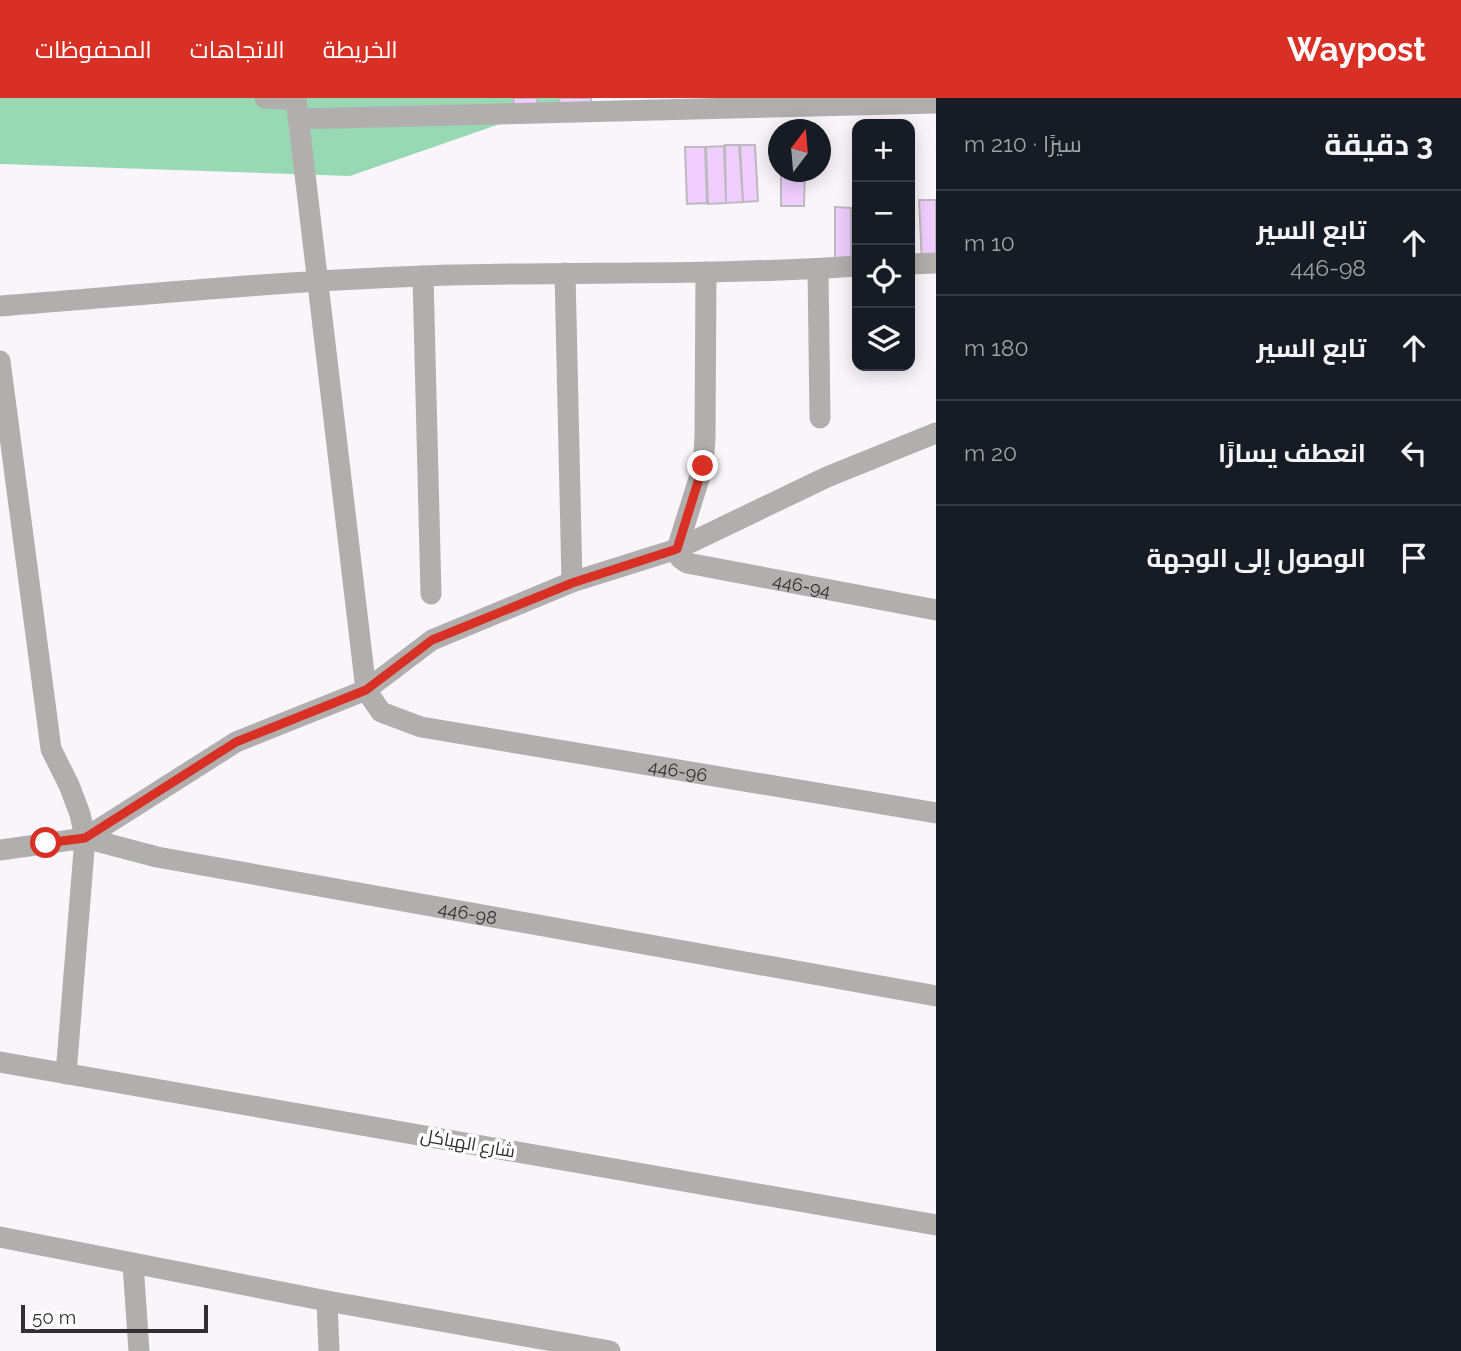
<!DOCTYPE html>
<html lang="ar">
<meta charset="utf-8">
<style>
:root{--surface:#171b24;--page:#20242c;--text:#f1f3f6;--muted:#9ea1a6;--line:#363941;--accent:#d93025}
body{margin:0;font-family:Raleway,Cairo,sans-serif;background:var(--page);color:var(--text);direction:rtl}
.controls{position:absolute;right:21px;top:21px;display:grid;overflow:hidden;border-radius:14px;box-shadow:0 4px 18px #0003}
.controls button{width:63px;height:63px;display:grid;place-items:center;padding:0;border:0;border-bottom:2px solid var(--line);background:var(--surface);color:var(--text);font:35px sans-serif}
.compass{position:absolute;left:768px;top:21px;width:63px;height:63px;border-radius:50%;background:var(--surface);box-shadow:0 4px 18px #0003;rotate:16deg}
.scale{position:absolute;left:21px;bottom:18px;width:187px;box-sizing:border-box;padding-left:7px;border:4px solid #312f32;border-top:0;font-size:19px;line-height:24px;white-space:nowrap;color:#312f32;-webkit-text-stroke:5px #fff;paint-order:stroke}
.stop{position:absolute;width:21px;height:21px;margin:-16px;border:5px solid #d93025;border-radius:50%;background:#fff}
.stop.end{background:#d93025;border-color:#fff;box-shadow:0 2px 7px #0008}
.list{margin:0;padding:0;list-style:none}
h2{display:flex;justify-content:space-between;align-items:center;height:91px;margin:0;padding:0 28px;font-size:30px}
h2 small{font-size:23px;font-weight:400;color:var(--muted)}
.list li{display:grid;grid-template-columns:46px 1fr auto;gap:21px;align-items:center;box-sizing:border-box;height:105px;padding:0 28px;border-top:2px solid var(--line)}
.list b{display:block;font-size:26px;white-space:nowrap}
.list p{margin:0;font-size:23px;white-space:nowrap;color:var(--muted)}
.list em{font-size:23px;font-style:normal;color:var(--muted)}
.icon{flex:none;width:38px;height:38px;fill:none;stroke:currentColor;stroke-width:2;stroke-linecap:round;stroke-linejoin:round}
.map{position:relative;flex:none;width:936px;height:1253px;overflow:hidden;direction:ltr}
header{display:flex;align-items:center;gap:42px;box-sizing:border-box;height:98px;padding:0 35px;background:var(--accent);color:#fff}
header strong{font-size:33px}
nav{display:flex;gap:38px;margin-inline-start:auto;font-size:24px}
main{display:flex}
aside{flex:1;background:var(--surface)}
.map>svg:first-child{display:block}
.green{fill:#98d8b5}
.building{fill:#f0ceff;stroke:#bdb9be;stroke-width:2}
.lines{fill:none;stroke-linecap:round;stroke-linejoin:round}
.minor{stroke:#b1afad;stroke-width:21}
.route{stroke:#d93025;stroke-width:9}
.labels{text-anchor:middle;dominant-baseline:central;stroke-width:7;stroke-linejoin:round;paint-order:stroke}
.street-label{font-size:18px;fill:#312f32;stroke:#fff}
</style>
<header>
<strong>Waypost</strong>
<nav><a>الخريطة</a><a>الاتجاهات</a><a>المحفوظات</a></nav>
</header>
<main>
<aside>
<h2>3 دقيقة<small>سيرًا · 210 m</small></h2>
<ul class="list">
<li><svg class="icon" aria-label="ahead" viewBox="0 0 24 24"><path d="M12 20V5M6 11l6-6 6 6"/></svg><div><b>تابع السير</b><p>446-98</p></div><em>10 m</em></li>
<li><svg class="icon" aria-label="ahead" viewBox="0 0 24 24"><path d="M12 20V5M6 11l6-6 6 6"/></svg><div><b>تابع السير</b></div><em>180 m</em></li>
<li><svg class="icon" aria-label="left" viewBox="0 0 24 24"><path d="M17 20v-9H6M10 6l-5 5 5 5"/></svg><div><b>انعطف يسارًا</b></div><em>20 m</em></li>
<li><svg class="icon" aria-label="arrive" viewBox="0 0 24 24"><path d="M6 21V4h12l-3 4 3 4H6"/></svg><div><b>الوصول إلى الوجهة</b></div></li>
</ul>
</aside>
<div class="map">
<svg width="936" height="1253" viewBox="0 0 936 1253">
<rect width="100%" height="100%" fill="#f9f5fb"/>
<path class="green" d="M0,0H575L350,78L0,66Z"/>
<path class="building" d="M513,0H537L539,21L516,23Z
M559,0H591L592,15L561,18Z
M725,47H739L743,104L726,105Z
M740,47H755L758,103L743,104Z
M724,48L726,105L708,106L706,49Z
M685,49H705L707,105L687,106Z
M781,74H805L804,108H781Z
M919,102H936V164L922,165Z
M835,109L851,110V165H835Z"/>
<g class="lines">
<g class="minor">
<path d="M265,0L296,2"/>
<path id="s1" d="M296,0L366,592L381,614L421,629L936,715"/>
<path d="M298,21L936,5"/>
<path d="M910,166L936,165"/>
<path d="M818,171L820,320"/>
<path id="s2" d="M706,174L705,340L703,368L677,451L680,460L687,465L936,512"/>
<path d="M565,175L572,484"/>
<path d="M423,178L431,496"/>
<path d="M0,208C141,197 282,183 423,178C568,173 713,178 857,168"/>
<path d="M0,263L51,651L69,687L80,716L85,740L66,976"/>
<path d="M85,740L236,644L366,592L432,542L572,484L677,451L827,379L936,335"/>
<path id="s3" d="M0,752L85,740L157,759L936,898"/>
<path d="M0,964L936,1127"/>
<path d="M0,1139L327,1203L610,1253"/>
<path d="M133,1166L139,1253"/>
<path d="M327,1203L329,1253"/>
</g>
</g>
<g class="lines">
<path class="route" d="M46,745L85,740L236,644L366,592L432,542L572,485L677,451L703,368"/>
</g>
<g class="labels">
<g class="street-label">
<text stroke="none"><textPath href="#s2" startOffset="416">446-94</textPath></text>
<text stroke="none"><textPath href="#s1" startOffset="926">446-96</textPath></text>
<text stroke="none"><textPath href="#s3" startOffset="476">446-98</textPath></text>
<text transform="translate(468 1045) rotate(10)">شارع الهياكل</text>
</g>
</g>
</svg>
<div class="controls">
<button>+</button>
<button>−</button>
<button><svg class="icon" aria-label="locate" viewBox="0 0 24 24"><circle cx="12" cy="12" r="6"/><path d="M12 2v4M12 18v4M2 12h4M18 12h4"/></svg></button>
<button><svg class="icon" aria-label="layers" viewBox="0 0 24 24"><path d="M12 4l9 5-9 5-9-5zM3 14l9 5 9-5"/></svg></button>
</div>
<svg class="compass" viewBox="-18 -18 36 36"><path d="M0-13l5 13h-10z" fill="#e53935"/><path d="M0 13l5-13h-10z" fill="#9ea1a6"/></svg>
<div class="scale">50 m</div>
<div class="stop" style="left:46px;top:745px"></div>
<div class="stop end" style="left:703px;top:368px"></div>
</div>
</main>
